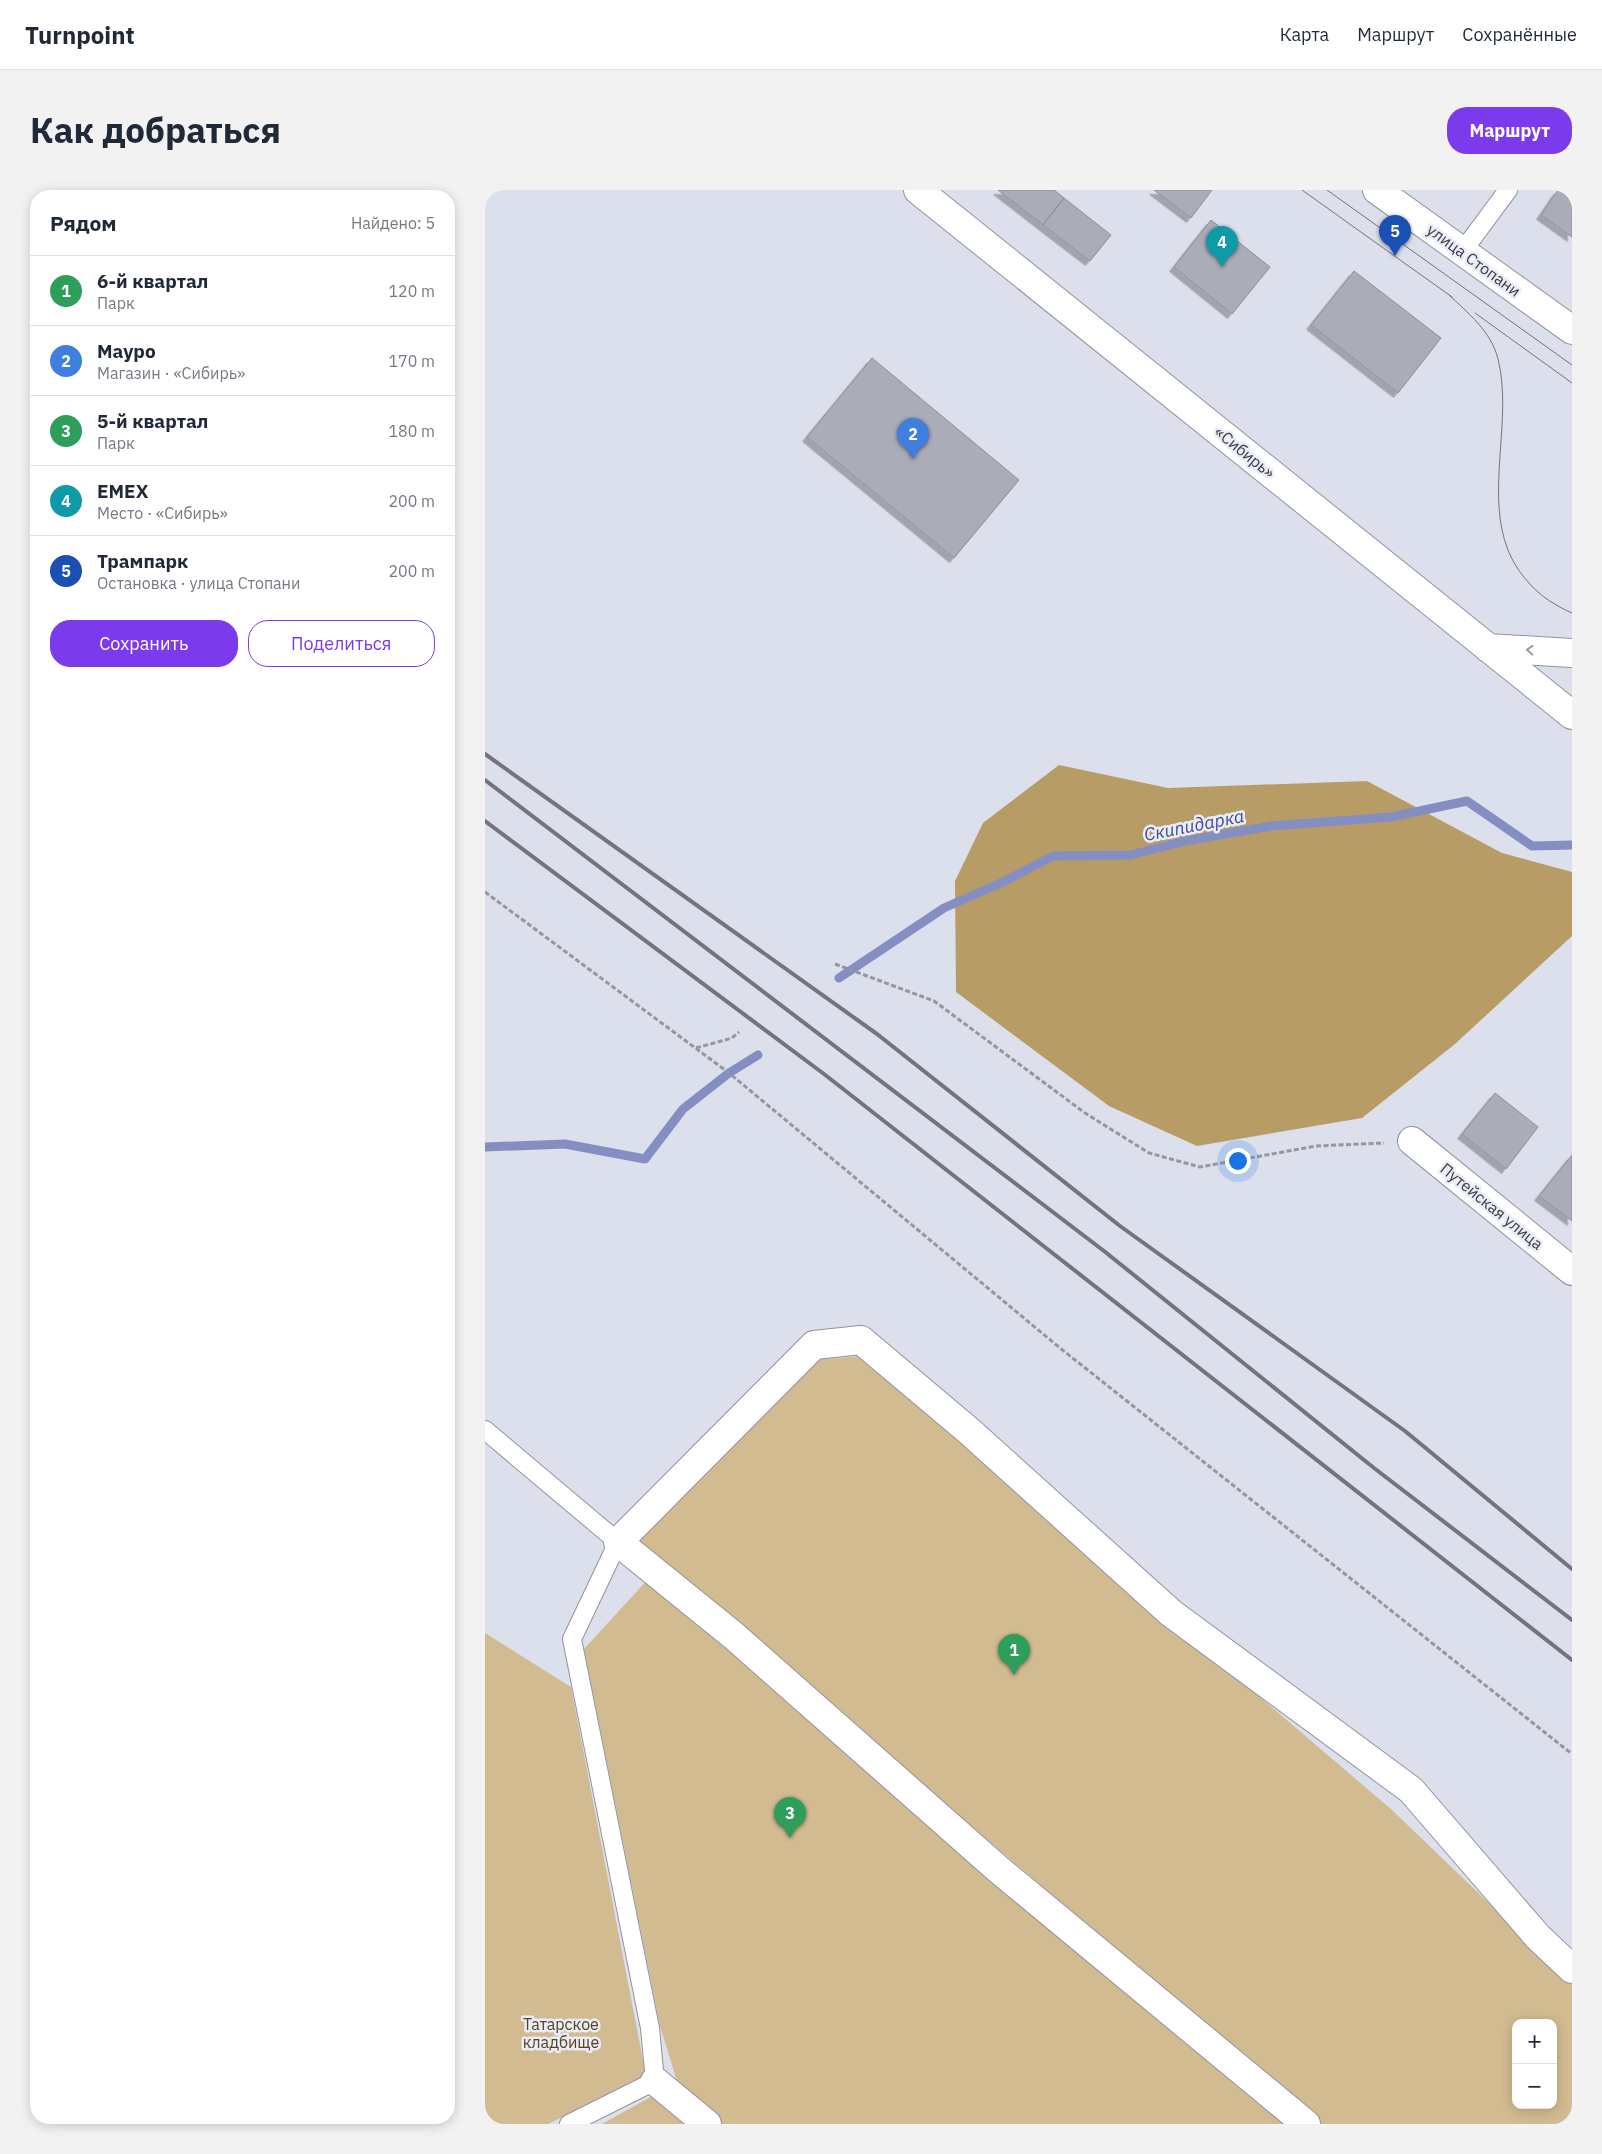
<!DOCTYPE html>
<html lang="ru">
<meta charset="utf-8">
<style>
:root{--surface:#fff;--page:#f2f2f3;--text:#1f2937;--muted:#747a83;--line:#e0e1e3;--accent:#7c3aed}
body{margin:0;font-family:"IBM Plex Sans",sans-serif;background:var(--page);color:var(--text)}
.controls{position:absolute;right:15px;bottom:15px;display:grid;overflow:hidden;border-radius:10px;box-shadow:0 2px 12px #0003}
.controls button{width:45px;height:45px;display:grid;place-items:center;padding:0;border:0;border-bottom:1px solid var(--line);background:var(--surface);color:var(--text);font:25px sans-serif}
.you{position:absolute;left:752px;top:970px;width:18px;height:18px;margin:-12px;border:4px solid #fff;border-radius:50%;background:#1a73e8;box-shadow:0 0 0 8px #1a73e833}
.badge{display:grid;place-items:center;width:32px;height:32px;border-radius:50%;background:var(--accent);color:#fff;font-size:16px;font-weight:700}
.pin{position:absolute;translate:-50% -41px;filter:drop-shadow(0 1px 2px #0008)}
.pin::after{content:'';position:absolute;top:26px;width:18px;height:15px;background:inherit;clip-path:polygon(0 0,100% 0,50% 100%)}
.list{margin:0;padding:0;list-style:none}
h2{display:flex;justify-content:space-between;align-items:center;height:65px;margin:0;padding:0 20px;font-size:21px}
h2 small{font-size:16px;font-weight:400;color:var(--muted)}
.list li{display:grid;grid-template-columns:32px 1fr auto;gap:15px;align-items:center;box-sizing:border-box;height:70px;padding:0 20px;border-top:1px solid var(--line)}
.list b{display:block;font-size:19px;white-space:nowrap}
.list p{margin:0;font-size:16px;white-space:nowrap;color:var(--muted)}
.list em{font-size:16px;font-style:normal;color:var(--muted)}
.actions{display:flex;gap:10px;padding:15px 20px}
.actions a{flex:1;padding:11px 0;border:1px solid var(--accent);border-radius:20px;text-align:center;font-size:18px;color:var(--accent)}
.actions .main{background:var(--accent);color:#fff}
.map{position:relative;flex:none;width:1087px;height:1934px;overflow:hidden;border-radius:20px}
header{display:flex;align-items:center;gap:30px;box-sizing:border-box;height:70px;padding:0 25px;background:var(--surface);border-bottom:1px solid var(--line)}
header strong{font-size:24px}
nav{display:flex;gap:28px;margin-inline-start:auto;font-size:18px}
.intro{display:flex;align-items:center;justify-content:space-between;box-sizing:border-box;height:120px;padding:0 30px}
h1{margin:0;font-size:35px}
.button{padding:12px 22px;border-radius:20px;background:var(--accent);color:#fff;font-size:18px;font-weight:700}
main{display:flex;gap:30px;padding:0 30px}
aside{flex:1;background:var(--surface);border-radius:20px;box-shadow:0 2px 12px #0003}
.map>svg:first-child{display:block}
.green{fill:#d2bb90;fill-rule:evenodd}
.forest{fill:#b89c65}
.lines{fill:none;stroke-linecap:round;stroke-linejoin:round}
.stream{stroke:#858ec3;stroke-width:9}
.building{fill:#aaacb8;stroke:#8c8e9a;filter:url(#shadow)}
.service-casing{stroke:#91939f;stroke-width:20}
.minor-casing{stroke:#91939f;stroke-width:30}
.tertiary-casing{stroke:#91939f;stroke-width:30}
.primary-casing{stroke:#91939f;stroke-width:30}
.path{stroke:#9597a0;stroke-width:3;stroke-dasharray:5 2.5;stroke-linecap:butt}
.service{stroke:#fff;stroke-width:18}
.minor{stroke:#fff;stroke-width:28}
.tertiary{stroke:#fff;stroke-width:28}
.primary{stroke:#fff;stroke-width:28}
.tram{stroke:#73757c;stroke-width:1}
.rail{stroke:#73757c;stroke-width:4}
.oneway{stroke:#9c9da0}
.labels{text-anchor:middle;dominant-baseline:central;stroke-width:5;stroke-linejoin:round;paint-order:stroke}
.street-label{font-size:16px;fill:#3a3b40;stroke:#eaecf9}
.park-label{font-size:16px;fill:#584419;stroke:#eaecf9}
.water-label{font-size:18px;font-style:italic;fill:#434a8e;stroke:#eaecf9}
</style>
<header>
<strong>Turnpoint</strong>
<nav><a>Карта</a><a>Маршрут</a><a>Сохранённые</a></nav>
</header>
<div class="intro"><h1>Как добраться</h1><a class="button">Маршрут</a></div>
<main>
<aside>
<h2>Рядом<small>Найдено: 5</small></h2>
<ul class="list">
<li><span class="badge" style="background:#2e9e5b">1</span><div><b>6-й квартал</b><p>Парк</p></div><em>120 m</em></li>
<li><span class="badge" style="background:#3f7fe0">2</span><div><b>Мауро</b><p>Магазин · «Сибирь»</p></div><em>170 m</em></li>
<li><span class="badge" style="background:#2e9e5b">3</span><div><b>5-й квартал</b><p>Парк</p></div><em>180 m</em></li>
<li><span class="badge" style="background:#0f9aa8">4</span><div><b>EMEX</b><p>Место · «Сибирь»</p></div><em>200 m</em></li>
<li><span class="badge" style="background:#1a4fb4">5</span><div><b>Трампарк</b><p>Остановка · улица Стопани</p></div><em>200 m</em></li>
</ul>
<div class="actions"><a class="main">Сохранить</a><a>Поделиться</a></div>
</aside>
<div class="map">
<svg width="1087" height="1934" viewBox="0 0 1087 1934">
<defs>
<filter id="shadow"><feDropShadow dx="-4.5" dy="4.5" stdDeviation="0" flood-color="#0004"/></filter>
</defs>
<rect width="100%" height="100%" fill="#dcdfec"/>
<path class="green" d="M376,1166L907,1620L1087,1793V1934H837L151,1351L328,1170ZM1031,1833H1068V1915H1031Z
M165,1387L810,1934H236L195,1901L175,1836L99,1459Z
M0,1443L86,1497L161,1886L63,1934H0Z
M171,1904L207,1934H117Z"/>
<path class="forest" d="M574,575L683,598L882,591L1017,663L1087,682V746L970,854L877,928L712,956L624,916L471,802L470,691L498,633Z"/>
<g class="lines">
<path class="stream" d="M354,788L459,718L520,691L568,666L645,665L701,651L787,636L906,627L982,611L1047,656L1087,655
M0,957L80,954L160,969L198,919L244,883L273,865"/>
</g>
<path class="building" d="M513,0H569L579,8L558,35Z
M669,0H727L706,28Z
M1073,0H1087V47L1056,25Z
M579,8L626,45L605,71L558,35Z
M726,30L785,77L747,124L689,77Z
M869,81L956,148L913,203L826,135Z
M387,168L534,290L469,368L322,247Z
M1010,903L1053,937L1021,979L977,944Z
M1087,965V1031L1054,1006Z"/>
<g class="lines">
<defs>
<path id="service" d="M977,62L1023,0
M0,1240L133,1352L87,1449L165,1838L170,1891L84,1934"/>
<path id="minor" d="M892,0L1087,140
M927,951L1087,1081
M170,1891L222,1934
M821,1934L513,1679L249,1446L133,1352L329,1155L376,1150L484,1241L686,1423L926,1600L1053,1747L1087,1779"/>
<path id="tertiary" d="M1003,458L1087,463"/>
<path id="primary" d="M433,0L1087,525"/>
</defs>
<use href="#service" class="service-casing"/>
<use href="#minor" class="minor-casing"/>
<use href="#tertiary" class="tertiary-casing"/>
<use href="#primary" class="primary-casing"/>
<path class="path" d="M0,702L244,883L575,1158L1087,1564
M350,774L449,811L600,923L664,963L715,977L831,956L899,953
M211,858L247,848L254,842"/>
<use href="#service" class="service"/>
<use href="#minor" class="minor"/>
<use href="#tertiary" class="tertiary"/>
<use href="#primary" class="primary"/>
<path class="tram" d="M817,0L967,107
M842,0L1087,175
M963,104C983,123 1006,141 1013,169C1031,242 987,332 1044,393C1055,406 1071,416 1087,423
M990,123L1087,193"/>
<path class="rail" d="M0,564L392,844L635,1036L920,1241L1087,1379
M0,590L619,1061L889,1278L1087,1430
M0,631L339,884L1087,1470"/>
</g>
<defs><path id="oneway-chevron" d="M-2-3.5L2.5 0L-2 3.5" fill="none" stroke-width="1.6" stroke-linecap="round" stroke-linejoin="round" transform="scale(1.25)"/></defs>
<use class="oneway" href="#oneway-chevron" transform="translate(1045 460) rotate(-177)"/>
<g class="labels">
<g class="street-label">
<text transform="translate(989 70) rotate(36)">улица Стопани</text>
<text transform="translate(760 262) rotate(39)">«Сибирь»</text>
<text transform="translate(1007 1016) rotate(39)">Путейская улица</text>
</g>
<g class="park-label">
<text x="76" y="1834">Татарское<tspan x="76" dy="18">кладбище</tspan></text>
</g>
<g class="water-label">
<text transform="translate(709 635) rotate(-11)">Скипидарка</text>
</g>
</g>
</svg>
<div class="controls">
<button>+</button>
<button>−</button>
</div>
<div class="you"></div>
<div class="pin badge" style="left:529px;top:1485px;background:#2e9e5b">1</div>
<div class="pin badge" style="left:428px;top:269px;background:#3f7fe0">2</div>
<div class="pin badge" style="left:305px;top:1648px;background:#2e9e5b">3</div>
<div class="pin badge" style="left:737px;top:77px;background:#0f9aa8">4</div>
<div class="pin badge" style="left:910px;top:66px;background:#1a4fb4">5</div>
</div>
</main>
